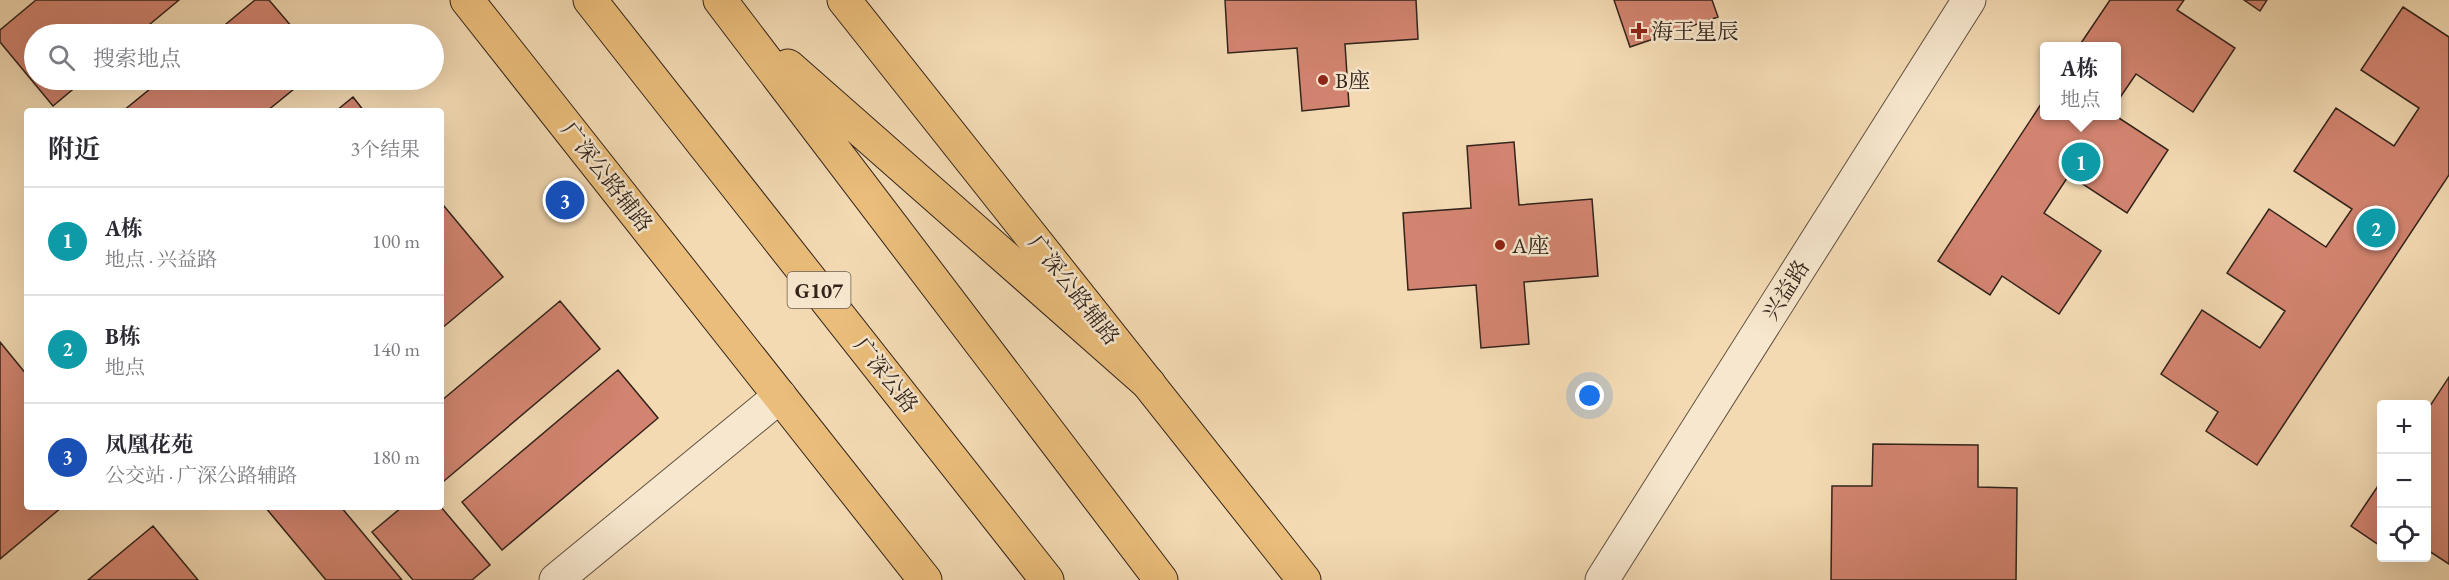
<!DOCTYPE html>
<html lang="zh">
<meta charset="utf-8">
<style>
:root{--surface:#fff;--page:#f7f7f7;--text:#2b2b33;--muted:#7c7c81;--line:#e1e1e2;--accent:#0b8043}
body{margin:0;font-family:"EB Garamond","Noto Serif SC",serif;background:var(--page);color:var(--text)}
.controls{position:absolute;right:18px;bottom:18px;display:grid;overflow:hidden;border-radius:6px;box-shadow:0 6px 24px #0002}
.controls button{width:54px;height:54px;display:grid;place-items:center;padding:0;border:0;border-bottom:2px solid var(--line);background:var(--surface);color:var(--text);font:30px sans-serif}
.you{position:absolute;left:1590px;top:396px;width:21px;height:21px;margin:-15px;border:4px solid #fff;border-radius:50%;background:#1a73e8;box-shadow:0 0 0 9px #1a73e833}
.badge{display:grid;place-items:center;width:39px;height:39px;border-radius:50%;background:var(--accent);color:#fff;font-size:20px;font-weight:700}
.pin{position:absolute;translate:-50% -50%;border:3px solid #fff;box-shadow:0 2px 6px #0006}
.popup{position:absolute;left:2040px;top:42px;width:81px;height:78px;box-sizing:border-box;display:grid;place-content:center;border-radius:6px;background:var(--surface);filter:drop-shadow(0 2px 4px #0005);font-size:20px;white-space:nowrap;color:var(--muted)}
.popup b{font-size:22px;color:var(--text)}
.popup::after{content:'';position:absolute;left:50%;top:100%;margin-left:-12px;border:12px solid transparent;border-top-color:var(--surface)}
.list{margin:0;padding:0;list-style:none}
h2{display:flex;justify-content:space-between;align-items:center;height:78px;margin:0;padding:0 24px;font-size:26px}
h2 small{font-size:20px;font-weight:400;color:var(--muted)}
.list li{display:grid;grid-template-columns:39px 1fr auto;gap:18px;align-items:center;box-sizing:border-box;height:108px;padding:0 24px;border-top:2px solid var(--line)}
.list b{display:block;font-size:22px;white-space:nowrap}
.list p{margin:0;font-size:20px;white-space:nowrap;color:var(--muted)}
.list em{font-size:20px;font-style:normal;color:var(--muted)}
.icon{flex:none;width:33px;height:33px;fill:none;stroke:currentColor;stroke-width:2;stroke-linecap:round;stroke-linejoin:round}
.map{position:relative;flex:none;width:2449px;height:580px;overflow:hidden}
.search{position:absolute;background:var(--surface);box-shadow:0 6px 24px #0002;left:24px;top:24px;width:420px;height:66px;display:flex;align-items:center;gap:15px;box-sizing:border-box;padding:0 21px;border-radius:33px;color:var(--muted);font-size:22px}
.panel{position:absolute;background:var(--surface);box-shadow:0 6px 24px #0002;left:24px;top:108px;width:420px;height:402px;border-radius:6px}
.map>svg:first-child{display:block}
.building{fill:#d28470;stroke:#32231b;stroke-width:1.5}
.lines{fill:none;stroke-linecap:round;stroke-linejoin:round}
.minor-casing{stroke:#625141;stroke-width:35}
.major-casing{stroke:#32231b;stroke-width:35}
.highway-casing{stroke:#32231b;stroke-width:35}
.minor{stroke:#f7e7ce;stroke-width:33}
.major{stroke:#eabd7a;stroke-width:33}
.highway{stroke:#eabd7a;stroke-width:33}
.poi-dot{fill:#8f2418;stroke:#f7e7ce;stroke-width:2}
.labels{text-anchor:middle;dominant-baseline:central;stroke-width:5;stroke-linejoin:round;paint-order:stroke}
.shield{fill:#f7e7ce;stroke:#6d5e51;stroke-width:1.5}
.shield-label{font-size:21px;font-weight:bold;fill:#32231b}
.poi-label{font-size:22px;fill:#32231b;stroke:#f7e7ce;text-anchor:start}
.street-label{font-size:22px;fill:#32231b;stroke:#f7e7ce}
</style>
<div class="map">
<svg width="2449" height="580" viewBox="0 0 2449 580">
<rect width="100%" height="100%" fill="#f3dab3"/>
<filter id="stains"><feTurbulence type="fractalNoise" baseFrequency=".00333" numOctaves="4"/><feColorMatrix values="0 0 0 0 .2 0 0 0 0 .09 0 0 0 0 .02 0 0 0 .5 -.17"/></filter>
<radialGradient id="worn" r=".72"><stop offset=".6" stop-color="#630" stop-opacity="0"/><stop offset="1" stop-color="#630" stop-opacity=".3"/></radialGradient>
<path class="building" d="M36,0H179L138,34H34V80H84L53,106L0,42V30Z
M255,0H269L298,34H214Z
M1225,0H1416L1418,39L1345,44L1349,106L1302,111L1297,48L1228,53Z
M1614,0H1712L1718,17L1630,47Z
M2110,0H2184L2177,10L2235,48L2193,112L2136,74L2117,102V46H2079Z
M2244,0H2267L2260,11Z
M2403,7L2449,37V175L2257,465L2206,431L2218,412L2161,374L2202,310L2260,348L2285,311L2227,273L2269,209L2326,247L2352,209L2294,171L2336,108L2394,146L2419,108L2361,70Z
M161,80H305L267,111H123Z
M353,97L364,111H336Z
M2045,98V116H2116L2168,150L2127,213L2069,175L2044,213L2101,251L2059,314L2002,276L1990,295L1938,261Z
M1514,142L1519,205L1592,199L1598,276L1524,282L1529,344L1481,348L1476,285L1408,290L1403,213L1471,208L1467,146Z
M444,206L503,277L441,329V209Z
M560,301L600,349L444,481L441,477V401Z
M0,342L27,375V507H62L0,559Z
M618,370L658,418L502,550L462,502Z
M2449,377V564L2426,549V412Z
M1873,444L1978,445V487L2017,488L2016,580H1831L1832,486H1872Z
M2382,480V547L2351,526Z
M265,507H341L402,580H326Z
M402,507H441L490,565L472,580H413L372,532Z
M153,526L198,580H88Z"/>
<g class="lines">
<defs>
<path id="minor" d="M556,580L780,396
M1602,580L1969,0"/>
<path id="major" d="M467,0L925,580
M844,0L1304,580"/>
<path id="highway" d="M590,0L1047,580
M720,0L1161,580
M788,66L1149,384"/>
</defs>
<use href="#minor" class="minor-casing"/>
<use href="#major" class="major-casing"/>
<use href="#highway" class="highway-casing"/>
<use href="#minor" class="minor"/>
<use href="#major" class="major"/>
<use href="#highway" class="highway"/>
</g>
<g class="poi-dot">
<path d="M1636 22h6v6h6v6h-6v6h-6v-6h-6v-6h6z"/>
<circle cx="1323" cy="80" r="6"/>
<circle cx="1500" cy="245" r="6"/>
</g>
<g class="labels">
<rect class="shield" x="787.5" y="272" width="63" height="36" rx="4.5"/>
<g class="shield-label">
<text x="819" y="290">G107</text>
</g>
<g class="poi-label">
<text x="1651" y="31">海王星辰</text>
<text x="1335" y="80">B座</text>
<text x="1512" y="245">A座</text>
</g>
<g class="street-label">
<text transform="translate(607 177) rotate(52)">广深公路辅路</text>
<text transform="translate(1074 290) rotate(52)">广深公路辅路</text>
<text transform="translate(1786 290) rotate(-58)">兴益路</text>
<text transform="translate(886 375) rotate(52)">广深公路</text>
</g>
</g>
<rect width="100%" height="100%" filter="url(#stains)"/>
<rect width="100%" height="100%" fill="url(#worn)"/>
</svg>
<div class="controls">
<button>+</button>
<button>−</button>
<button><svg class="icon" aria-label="locate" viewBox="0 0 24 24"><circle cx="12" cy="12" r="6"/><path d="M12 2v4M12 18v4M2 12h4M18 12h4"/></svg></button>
</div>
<div class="you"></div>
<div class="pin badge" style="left:2081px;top:162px;background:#0f9aa8">1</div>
<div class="popup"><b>A栋</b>地点</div>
<div class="pin badge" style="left:2376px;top:228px;background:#0f9aa8">2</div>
<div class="pin badge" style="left:565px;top:200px;background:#1a4fb4">3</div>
<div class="search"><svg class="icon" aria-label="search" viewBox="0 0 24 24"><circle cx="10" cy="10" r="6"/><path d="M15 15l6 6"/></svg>搜索地点</div>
<section class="panel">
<h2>附近<small>3个结果</small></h2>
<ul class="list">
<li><span class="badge" style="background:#0f9aa8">1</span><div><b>A栋</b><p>地点 · 兴益路</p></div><em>100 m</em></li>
<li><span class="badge" style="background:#0f9aa8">2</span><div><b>B栋</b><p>地点</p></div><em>140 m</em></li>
<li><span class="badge" style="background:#1a4fb4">3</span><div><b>凤凰花苑</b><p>公交站 · 广深公路辅路</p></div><em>180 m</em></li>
</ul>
</section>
</div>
